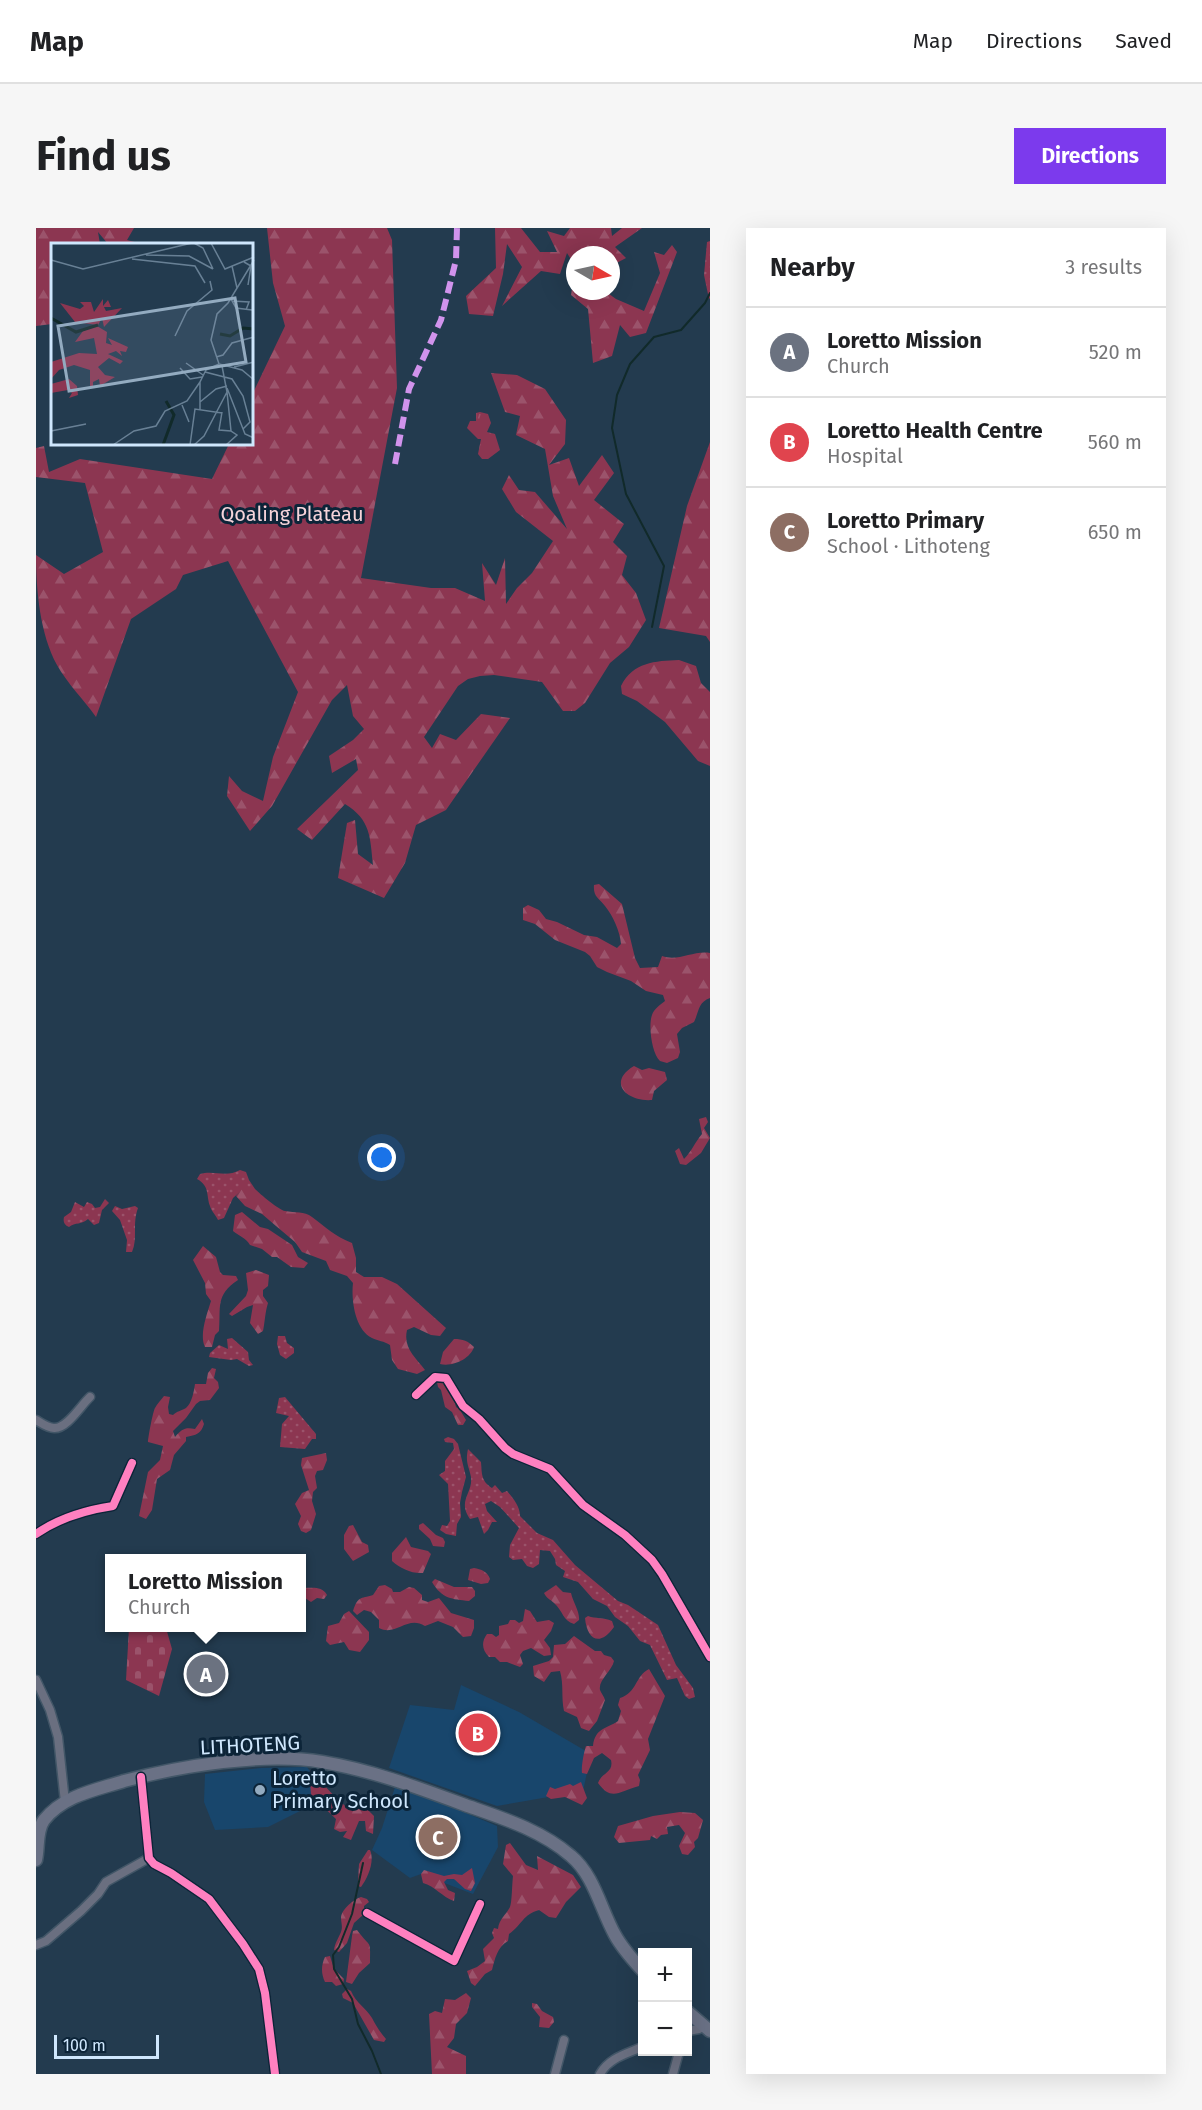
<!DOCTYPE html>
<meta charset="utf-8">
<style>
:root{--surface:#fff;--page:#f6f6f6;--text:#202124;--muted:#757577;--line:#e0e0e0;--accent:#7c3aed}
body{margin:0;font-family:"Fira Sans",sans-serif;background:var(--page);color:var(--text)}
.controls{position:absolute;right:18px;bottom:18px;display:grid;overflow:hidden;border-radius:0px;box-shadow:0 6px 24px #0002}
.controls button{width:54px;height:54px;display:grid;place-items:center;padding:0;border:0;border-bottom:2px solid var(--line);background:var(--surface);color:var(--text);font:30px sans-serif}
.compass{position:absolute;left:530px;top:18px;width:54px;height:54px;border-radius:50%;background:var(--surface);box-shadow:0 6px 24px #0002;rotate:99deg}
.scale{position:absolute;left:18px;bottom:15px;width:105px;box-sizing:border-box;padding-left:6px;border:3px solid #cfe7fd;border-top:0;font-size:16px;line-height:21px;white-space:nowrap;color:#cfe7fd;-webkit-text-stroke:4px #0c2438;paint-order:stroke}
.you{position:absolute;left:346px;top:930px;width:21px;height:21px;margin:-15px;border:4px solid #fff;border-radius:50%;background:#1a73e8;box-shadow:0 0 0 9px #1a73e833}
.badge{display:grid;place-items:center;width:39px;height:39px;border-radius:50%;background:var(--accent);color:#fff;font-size:20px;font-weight:700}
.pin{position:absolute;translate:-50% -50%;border:3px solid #fff;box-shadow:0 2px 6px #0006}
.popup{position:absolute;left:69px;top:1326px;width:201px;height:78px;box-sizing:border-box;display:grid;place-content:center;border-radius:0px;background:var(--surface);filter:drop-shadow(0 2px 4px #0005);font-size:20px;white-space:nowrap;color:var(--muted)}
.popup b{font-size:22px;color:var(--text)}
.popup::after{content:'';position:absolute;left:50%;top:100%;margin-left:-12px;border:12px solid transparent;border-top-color:var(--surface)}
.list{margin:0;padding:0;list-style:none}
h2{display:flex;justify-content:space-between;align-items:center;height:78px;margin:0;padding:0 24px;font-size:26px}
h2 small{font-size:20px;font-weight:400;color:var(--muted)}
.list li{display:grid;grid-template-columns:39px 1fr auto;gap:18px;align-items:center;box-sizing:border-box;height:90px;padding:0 24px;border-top:2px solid var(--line)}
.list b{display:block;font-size:22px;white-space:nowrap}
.list p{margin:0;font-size:20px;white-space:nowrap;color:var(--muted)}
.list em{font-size:20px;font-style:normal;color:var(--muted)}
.map{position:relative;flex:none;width:674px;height:1846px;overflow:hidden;border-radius:0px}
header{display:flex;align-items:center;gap:36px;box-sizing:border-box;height:84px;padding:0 30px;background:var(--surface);border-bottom:2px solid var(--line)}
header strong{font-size:28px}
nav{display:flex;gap:33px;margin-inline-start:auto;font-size:21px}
.intro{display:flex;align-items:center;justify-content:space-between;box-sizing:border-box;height:144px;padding:0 36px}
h1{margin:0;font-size:42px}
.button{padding:15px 27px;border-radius:0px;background:var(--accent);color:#fff;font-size:21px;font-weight:700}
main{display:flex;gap:36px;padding:0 36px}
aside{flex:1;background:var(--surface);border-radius:0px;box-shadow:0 6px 24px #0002}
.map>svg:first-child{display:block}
.built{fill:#18466c}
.grass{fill:url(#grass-dots)}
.forest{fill:url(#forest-firs)}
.cemetery{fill:url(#cemetery-stones)}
.park{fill:url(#park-tufts)}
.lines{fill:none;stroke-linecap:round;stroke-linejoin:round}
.stream{stroke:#112a2a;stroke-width:2}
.minor-casing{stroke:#425667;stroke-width:11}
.secondary-casing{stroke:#425667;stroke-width:15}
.minor{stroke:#6a6f80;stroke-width:8}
.secondary{stroke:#6a7185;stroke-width:12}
.quiet{stroke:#d193ec;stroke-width:6;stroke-dasharray:12 6;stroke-linecap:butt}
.cycleway-casing{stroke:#0c2438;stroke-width:11}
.cycleway{stroke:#ff80c0;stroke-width:8}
.poi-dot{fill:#93abc0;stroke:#0c2438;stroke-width:2}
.labels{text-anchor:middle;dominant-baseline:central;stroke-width:6;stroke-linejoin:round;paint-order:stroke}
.park-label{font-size:20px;fill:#f6d4da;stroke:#0c2438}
.street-label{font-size:20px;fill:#cfe7fd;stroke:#0c2438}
.poi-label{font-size:20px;fill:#cfe7fd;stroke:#0c2438;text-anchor:start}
.inset-river{fill:none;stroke:#112a2a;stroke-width:3}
.inset-road{fill:none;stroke:#688095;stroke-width:1.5}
.view{fill:#93abc0;fill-opacity:0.15;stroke:#93abc0;stroke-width:3}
.inset-edge{fill:none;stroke:#cfe7fd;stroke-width:3}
</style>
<header>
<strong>Map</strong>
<nav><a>Map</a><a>Directions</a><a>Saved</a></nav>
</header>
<div class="intro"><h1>Find us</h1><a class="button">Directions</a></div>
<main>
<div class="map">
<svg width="674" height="1846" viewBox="0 0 674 1846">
<defs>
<pattern id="grass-dots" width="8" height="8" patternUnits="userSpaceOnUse" patternTransform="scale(1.5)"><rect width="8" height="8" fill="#8c3651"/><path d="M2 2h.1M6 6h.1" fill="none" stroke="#9b536b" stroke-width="1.8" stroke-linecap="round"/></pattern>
<pattern id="forest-firs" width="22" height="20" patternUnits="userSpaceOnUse" patternTransform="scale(1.5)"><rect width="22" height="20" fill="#8c3651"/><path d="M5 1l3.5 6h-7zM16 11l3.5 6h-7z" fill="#9b536b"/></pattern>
<pattern id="cemetery-stones" width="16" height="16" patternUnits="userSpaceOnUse" patternTransform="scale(1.5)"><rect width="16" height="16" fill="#8c3651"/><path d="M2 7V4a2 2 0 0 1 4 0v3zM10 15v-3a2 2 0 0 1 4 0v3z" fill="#9b536b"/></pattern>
<pattern id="park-tufts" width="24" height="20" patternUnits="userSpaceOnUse" patternTransform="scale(1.5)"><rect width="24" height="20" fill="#8c3651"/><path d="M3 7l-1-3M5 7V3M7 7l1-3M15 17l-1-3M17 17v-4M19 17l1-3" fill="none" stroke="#9b536b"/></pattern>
</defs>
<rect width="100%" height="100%" fill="#233b4f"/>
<path class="built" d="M425,1457L483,1484L555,1526L547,1563L461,1578L353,1540L374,1477L418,1482Z
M271,1539L279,1550L280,1575L232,1599L179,1602L168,1574L169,1546L225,1540Z
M359,1559L390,1568L461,1598L462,1619L437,1666L385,1646L374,1650L336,1622L346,1600Z"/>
<path class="grass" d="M674,13V70L673,71L668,47L671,14Z
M204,942L210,944L213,952L219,961L206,962L197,970L188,990L182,992C180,987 175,983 174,978C170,967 174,958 161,951L164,946C178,942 190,950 204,942Z
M69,971L73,975L66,982L63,995L58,997L52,991C46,997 39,994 33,999C28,997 27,994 28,989L35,984L39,974L48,979L51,974L56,976L59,980L64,979Z
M79,978L86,981L99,978L102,980C96,996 102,1010 96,1024H90L91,1012L84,992L76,983Z
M242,1108H249L251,1115L258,1120V1125L250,1131L244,1127L241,1116Z
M196,1110L212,1124L213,1132L217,1137L213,1138L201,1131L195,1132L173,1129L174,1125L183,1117L192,1121L191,1111Z
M249,1169L280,1206V1211H276L269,1221L244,1219L246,1196L253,1188L240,1185L243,1170Z
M412,1209L418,1211L422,1216L430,1249L426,1264L424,1275L425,1289L421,1296L420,1308L410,1306L404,1302L406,1297L411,1298L414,1293L412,1256L403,1247L409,1243V1233L418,1221L417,1215L409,1214L408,1211Z
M432,1221L445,1234C446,1246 445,1253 456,1260L459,1257L466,1265L471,1263C477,1270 484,1278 484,1288L501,1305L517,1312L539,1337L582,1373L592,1377L622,1397L640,1437L657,1460L659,1469L653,1471L649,1468L641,1450L631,1452L614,1417L604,1413L592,1398L579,1389L571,1378L557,1371L542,1354L527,1349L529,1343L520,1337L519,1331L514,1323L504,1322L503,1336L497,1340L491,1338L486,1331L477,1332L473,1329L474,1317L483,1300L464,1279L455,1273L449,1276L451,1283L461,1294H456L452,1302L448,1306L442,1289L434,1291C421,1272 437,1266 435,1249C433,1238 429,1235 432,1221Z"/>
<path class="forest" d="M0,0H98L91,12L106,16H72L62,4L64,16H16V96L0,98Z
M231,0H351L356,12L361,160L325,350L395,360H419L449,373L446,335L460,357L469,330L470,376L481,360L496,345L517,313L480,284L466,261L473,247L483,262L499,264L531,301L517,268L509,221L480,207L484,188L469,184L455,145L481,147L509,161L530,192L529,216L513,237L533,230L543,258L566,227L578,245L558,272L588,296L577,314L591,328L586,347L600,365L610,392L593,419L574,435L549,475L539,483H527L506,454L458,447L444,448L432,451L422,458L388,509L396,520L404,506L420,512L445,486L474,490L410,582L380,597L369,635L348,670L302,650L311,595L319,592L322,626L337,637C334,609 335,592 309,576L276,612L261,601L322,542L320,531L296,545L293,528L317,512L328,501L317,488L311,457L296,472L236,578L214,603L191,568L193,548L206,563L227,573L237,529L262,464L192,333L147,347L140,361L95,391L60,489C48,472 31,455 21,437C4,406 0,362 0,327L28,346L67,324L49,255L0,249V220L8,218L13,244L44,231L176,251L193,216H216V167L249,98L237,55Z
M459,0H485L504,24H521L511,3L528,8L534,0H575L576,8L586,0H606L579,19L590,30L575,38V27H539V38L531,25L524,46L505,43L466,78L486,39L471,16L467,46L457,88L433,86L430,68L460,40Z
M636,17L641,24L610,105L594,109L584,97L576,128L557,135L552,81L535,67L539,41V63H569L580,71L608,83L624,45L618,24L628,27Z
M674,214V414L670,408L623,400L651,278Z
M643,432L660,438L665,455L674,464V538L662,533L629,494L601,473L586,466L585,458C597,434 619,433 643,432Z
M563,656L586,676L599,730L604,740L622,739L626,728C642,734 658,722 674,725V770C662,774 663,784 658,794L646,800L641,806L644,824L642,830L631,835L624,833C616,826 612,798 616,787C618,781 624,777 629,773L627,767L610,763L595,753L571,744L561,739L554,728L549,724L519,712L499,696L487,692V680L492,677L503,682L510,691L521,694L548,707L561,709L581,720L585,716C584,703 577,688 569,678C563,670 557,669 558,657Z
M598,838L606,842L613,840L629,844L631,852L618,863L616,872C590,874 571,854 598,838Z
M670,889L672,894L668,900L674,910L665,925L650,937L644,936L639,923L643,920L648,931C656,923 659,914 666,906L663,891Z
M206,961H219C224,966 243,982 249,983C259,985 268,983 276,989C291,1000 298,1008 316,1015L320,1030V1044L328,1049H346L361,1056L410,1100L404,1108L395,1107L378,1099L371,1102C367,1120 379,1129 389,1142L381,1146L362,1141L356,1132L354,1117C348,1113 342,1113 336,1110C319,1102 315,1072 317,1055L311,1048L294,1042L290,1033L266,1024L259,1014L240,998L226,986L209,978L200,968Z
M206,984L224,999L232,1001L256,1017L262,1029L272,1035L268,1040L255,1039L241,1029H236L226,1021L214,1017C210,1010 203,1008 197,1003L199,987Z
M167,1018L180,1029L184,1044L187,1047L200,1048L202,1052C179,1067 185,1079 183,1103L179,1107L176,1119H169C163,1107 171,1086 175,1073L170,1066L169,1055L157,1032Z
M220,1042L233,1047L232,1058L227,1062V1068L232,1075C229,1084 229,1094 227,1103L222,1106L214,1095L217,1077L211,1079L196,1088L193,1086L210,1068L212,1062L210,1045Z
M418,1111C427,1111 432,1113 438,1119C434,1131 417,1139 404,1136L407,1124Z
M176,1140L180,1141L178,1150L182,1154L183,1160L174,1172L164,1173L160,1176L150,1190L137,1203L139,1209C146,1201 149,1199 159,1201L166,1191L168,1196C165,1206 160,1207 150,1209V1213L138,1227L134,1242L121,1251L116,1282L110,1291L103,1288L112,1244L124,1232L127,1218L112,1214C112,1210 117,1183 119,1180C121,1176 125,1172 128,1168L134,1169L132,1179L133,1186L137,1187C141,1183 145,1183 150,1180C156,1175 158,1163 159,1156H170L172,1145Z
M406,1152L417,1168L420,1179L424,1182L430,1192L427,1197H422L416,1184L409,1179L405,1162L402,1159L401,1154Z
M290,1225L291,1232L287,1242L281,1243L279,1248L281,1260L277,1264L276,1273L280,1286L275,1302L270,1305L265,1303L262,1296L265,1288L259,1276L266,1265L273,1262L265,1237L266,1230Z
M387,1295L400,1307L407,1310L409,1314L408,1319L397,1318L394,1311L383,1301V1297Z
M317,1297L326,1314L332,1317L333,1324L317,1333L308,1321V1307L313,1298Z
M370,1309L375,1319L392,1323L395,1326L387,1345C376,1346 364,1340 356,1333V1325Z
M438,1340C445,1341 452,1344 454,1351L452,1355L445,1356L432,1352L434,1341Z
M399,1351L418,1359H436L439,1363V1368L433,1373C416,1371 406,1371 396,1354Z
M349,1357L356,1361L357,1364H364L373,1359L378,1360L386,1367V1372L392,1374L403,1370L415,1385L438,1392V1400L435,1408L427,1409L417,1399L402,1393L389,1398C371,1387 360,1409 343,1400V1392L335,1384L328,1382L321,1387L317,1383C322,1368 324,1371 337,1367L343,1358Z
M520,1357L527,1364L535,1365C537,1374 544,1384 543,1392L538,1396C527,1393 527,1383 518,1375C514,1371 511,1371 508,1365Z
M268,1360C277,1360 286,1358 291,1367L288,1371L281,1370L275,1374L266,1368Z
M489,1381L494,1383L501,1394L513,1392L518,1395L515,1403L508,1412L514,1420L515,1427L508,1428L495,1420L487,1423L484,1427L487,1436L484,1439L471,1434H464L459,1429H453C446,1422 445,1414 451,1406H456L460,1409L463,1407V1398L472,1396L474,1392H479L483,1395L487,1393Z
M313,1383L333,1404V1412L324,1424L313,1422L308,1414L294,1417L290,1413L292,1398L303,1395L308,1386Z
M552,1388C560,1391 567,1389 576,1393L578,1399C564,1419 551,1412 549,1390Z
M538,1408L559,1423H565L568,1427L575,1429L578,1433C576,1443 562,1452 564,1462C565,1465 568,1468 569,1472L561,1493L553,1503L545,1500L541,1489L528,1483C525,1469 528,1457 524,1443L515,1444L508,1454L498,1448L497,1438L513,1433L517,1429L518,1417L529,1416Z
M613,1441L629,1468L612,1511L614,1522L602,1547L604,1552L603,1558C583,1563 576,1574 562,1555C566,1544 578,1545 575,1532L566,1525L558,1530L551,1546L546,1545C545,1540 548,1523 550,1518H557C559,1500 570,1501 582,1493L585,1483L582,1477L584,1470C601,1465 599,1448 613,1441Z
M276,1541L281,1543C287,1561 300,1568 312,1581L319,1577L332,1582L338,1588L337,1606L330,1603L329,1593H323L315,1612L307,1609L311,1603L304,1604L298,1601L300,1591L275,1567L274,1553L272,1546Z
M545,1554L551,1570L546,1577L529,1569L515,1571L510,1568L514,1559L519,1561L534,1556L537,1558Z
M644,1584L659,1585L667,1592L662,1610L658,1614L659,1619L652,1627L646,1626L643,1618L649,1605L643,1597L631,1599L632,1606L625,1607L621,1611L615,1608L614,1612L583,1615L578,1609L582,1598L617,1588Z
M474,1615L490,1637L502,1642L501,1628L537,1647L545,1659L530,1674L520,1690L513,1689L503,1682C486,1687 487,1696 473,1706L472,1713C461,1719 459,1731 456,1742L449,1746L439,1758L435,1755L431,1743L441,1739L449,1733L447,1721L458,1710L456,1705L458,1700L462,1701C463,1691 470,1687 474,1679C476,1674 476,1656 477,1648L467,1636L470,1617Z
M332,1622H334C339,1633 332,1650 325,1659L322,1658V1655L323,1636Z
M436,1640L439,1655L435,1663L429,1661L418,1651H411L408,1654L412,1662L419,1665L418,1673C406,1669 399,1658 387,1655L385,1646L388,1642L408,1648L418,1646L426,1647Z
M325,1669L331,1671L333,1674L328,1678V1686L318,1695L311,1715L303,1724L298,1722C299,1715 302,1711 305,1704C307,1698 305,1695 305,1689C306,1681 318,1671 325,1669Z
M321,1702C336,1722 334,1710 334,1735L323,1745L316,1756L310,1754L316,1708L317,1703Z
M294,1728L298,1741L308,1751L307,1756L300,1758L296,1754H289C285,1746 285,1737 289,1729Z
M311,1761L315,1763C320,1775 330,1780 336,1790C340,1798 344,1804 350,1811L348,1814L338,1812L317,1775L307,1770L306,1766Z
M430,1765L435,1770L431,1785L420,1796L418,1810L411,1819L430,1828V1846H396L393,1786L399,1783L406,1785L409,1771L419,1772Z
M496,1775L501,1776L506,1783L517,1789L518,1794L513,1800L503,1799L504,1789L496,1779Z"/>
<path class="cemetery" d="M93,1400H130L136,1421L123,1468L90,1452Z"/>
<path class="park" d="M444,184L452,186L455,195L451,204L459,206L464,222L452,231H446L442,226L445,211H442L431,200L434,193H440V185Z"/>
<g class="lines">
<path class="stream" d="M616,399L628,338L590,266L576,200L581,167L594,136L618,109L645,102L669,75L674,65
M327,1635L316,1686L303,1719L297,1727L298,1741L316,1771L322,1796L336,1823L345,1846"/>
<defs>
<path id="minor" d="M380,1167L399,1149L410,1150L427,1178L443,1191L469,1220L477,1226L514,1241L547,1277L589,1307L616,1332L626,1346L674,1429
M0,1192C5,1195 12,1200 18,1200C31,1201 45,1177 54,1169
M0,1306C23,1290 50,1282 77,1278L96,1235
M0,1452L14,1482L22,1509L29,1574
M105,1549L113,1630L118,1636L135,1645L173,1671L207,1716L223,1741L229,1765L239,1846
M331,1685L418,1733L444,1676
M0,1717L10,1713L45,1683L62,1666L70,1654L113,1630
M652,1803L663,1801L666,1797
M519,1846L528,1812
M564,1846C573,1830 590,1826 606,1819
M637,1846L643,1824"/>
<path id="secondary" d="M0,1632C3,1619 0,1603 8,1592C28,1567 60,1562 88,1553C144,1538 229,1524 286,1534C335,1542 383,1560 429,1577C466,1590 505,1602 535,1628C558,1647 565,1682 579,1707C586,1720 596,1731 606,1742
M652,1784L674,1803"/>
</defs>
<use href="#minor" class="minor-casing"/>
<use href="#secondary" class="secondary-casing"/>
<use href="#minor" class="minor"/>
<use href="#secondary" class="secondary"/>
<path class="quiet" d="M359,236L373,161L405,92L420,32L421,0"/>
<defs>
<path id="cycleway" d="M380,1167L399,1149L410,1150L427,1178L443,1191L469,1220L477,1226L514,1241L547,1277L589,1307L616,1332L626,1346L674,1429
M0,1306C23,1290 50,1282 77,1278L96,1235
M105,1549L113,1630L118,1636L135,1645L173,1671L207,1716L223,1741L229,1765L239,1846
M331,1685L418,1733L444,1676"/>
</defs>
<use href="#cycleway" class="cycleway-casing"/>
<use href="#cycleway" class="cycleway"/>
</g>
<circle class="poi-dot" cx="224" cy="1562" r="6"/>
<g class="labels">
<g class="park-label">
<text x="256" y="286">Qoaling Plateau</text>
</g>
<g class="street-label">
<text transform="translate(214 1517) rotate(-3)">LITHOTENG</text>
</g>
<g class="poi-label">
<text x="236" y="1550">Loretto<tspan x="236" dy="23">Primary School</tspan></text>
</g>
</g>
<g transform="translate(15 15)">
<rect width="202" height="202" fill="#233b4f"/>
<path d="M52,56V63L57,57L60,64H53L55,68L71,65L53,84L51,75L47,82L24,79L9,60L29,66L33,63L29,59H40L43,69ZM46,83L56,89L55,100L61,102L57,95L77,104L75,109L69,108L71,113L65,108L57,111L72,118L69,121L58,115L47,124L54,132L64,134L49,143L48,136L42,139V145H39V127L23,122L8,127L0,136V119L28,110L46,111L43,95L24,99L32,88ZM18,136L26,143L27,152L18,155L21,150L17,147L0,150V141Z" fill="#8c3651"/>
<path class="inset-river" d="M0,75L25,89L47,82M169,91L179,93L192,85L203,86M112,202L123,172L115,158"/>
<path class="inset-road" d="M143,0L152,5L162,26M160,0L174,26L203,14M95,12L138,13L162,26M81,16L144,23L154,40M0,17L32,26L141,0M203,17L177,60L166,71L160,97L168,121L191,127L203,137M193,19L200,23L197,42M181,23L186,45M180,56L185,65L201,67M181,58L198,59L195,67M124,93L136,68L161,47L159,38M165,114L172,112L181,100L203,94M135,120L152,132M183,124L203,119M129,125L139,136L151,134M154,129L181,136L192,153L199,179L192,186M176,145L194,191L203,195M149,159L165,146L176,143M131,162L138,179M149,167V139L155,127L168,121M171,169L168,187L180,188M0,188L35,181M62,202L83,188L105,183L114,168L136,158L149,139M139,202L144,166L171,170M143,202L153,193L176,149L171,123M175,202L186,192L180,188L176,149"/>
<path class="view" d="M184,55L195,119L18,148L7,83Z"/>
<rect width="202" height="202" class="inset-edge"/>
</g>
</svg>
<div class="controls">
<button>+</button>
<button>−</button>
</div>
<svg class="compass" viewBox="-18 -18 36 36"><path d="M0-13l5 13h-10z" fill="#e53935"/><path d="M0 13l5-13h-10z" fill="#757577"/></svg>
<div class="scale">100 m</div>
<div class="you"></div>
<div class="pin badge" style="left:170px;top:1446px;background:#6b7280">A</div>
<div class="popup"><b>Loretto Mission</b>Church</div>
<div class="pin badge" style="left:442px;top:1505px;background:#e0444e">B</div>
<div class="pin badge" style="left:402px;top:1609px;background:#8d6e63">C</div>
</div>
<aside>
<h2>Nearby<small>3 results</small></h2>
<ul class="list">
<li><span class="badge" style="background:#6b7280">A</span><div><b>Loretto Mission</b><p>Church</p></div><em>520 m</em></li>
<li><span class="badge" style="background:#e0444e">B</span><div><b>Loretto Health Centre</b><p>Hospital</p></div><em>560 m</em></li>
<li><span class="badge" style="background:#8d6e63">C</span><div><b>Loretto Primary</b><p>School · Lithoteng</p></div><em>650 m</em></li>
</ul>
</aside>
</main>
